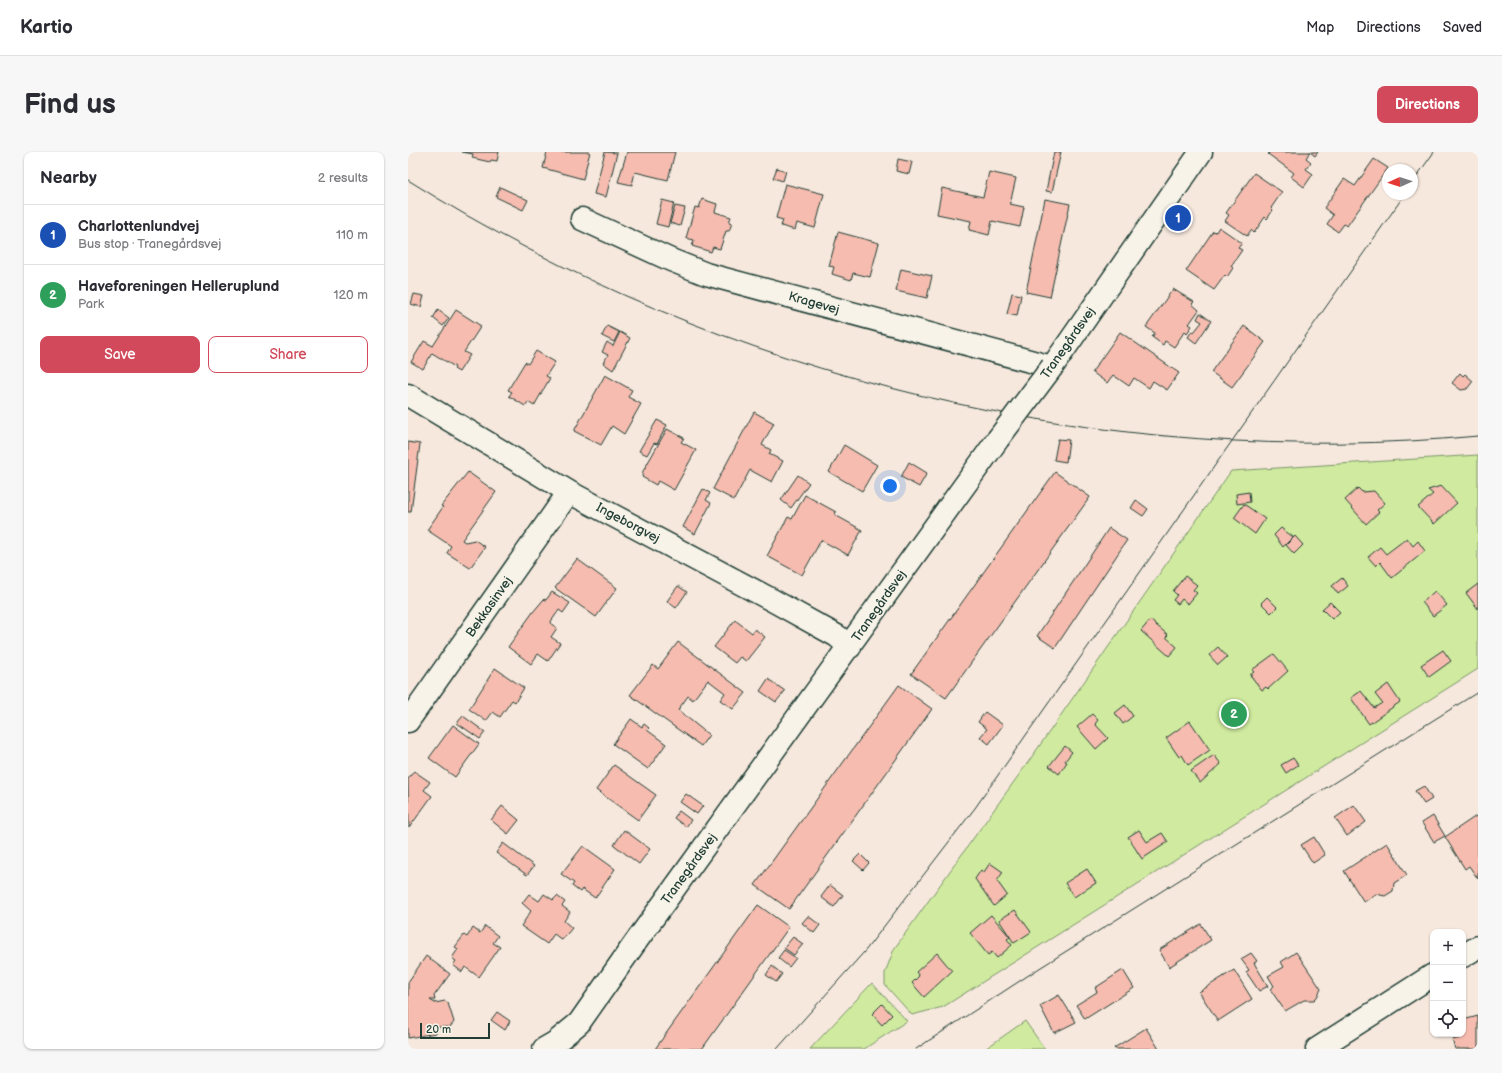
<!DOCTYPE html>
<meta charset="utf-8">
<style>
:root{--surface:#fff;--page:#f7f7f7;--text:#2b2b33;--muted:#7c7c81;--line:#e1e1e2;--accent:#d1495b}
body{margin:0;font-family:"Balsamiq Sans",sans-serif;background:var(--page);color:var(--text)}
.controls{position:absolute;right:12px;bottom:12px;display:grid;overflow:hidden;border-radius:8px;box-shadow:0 1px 3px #0004}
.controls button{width:36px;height:36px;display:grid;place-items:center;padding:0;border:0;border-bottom:1px solid var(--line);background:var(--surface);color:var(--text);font:20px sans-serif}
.compass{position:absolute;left:974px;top:12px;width:36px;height:36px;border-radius:50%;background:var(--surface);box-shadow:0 1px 3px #0004;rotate:267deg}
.scale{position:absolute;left:12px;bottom:10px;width:70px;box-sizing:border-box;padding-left:4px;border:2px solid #1f3d34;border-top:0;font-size:11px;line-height:14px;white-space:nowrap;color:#1f3d34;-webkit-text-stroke:3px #f7f3e8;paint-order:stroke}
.you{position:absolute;left:482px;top:334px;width:14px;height:14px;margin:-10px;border:3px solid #fff;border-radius:50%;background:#1a73e8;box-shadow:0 0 0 6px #1a73e833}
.badge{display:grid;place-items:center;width:26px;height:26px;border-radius:50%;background:var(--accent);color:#fff;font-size:13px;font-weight:700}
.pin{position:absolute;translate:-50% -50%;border:2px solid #fff;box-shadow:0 1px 4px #0006}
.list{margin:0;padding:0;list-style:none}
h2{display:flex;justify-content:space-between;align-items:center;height:52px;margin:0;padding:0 16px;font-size:17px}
h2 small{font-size:13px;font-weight:400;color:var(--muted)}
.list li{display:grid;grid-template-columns:26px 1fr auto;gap:12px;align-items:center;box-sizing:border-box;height:60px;padding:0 16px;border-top:1px solid var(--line)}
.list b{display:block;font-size:15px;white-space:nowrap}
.list p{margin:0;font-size:13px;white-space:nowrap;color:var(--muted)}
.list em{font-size:13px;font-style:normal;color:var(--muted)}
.actions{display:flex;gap:8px;padding:12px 16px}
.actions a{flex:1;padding:9px 0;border:1px solid var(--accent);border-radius:8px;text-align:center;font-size:14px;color:var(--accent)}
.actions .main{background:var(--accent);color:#fff}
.icon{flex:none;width:22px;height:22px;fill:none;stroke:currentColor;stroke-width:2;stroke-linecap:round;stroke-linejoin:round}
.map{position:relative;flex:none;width:1070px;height:897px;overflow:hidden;border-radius:8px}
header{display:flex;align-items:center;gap:24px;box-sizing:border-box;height:56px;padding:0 20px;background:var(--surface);border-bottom:1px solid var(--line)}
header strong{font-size:19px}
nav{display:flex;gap:22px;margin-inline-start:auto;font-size:14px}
.intro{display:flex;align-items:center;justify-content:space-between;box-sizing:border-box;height:96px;padding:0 24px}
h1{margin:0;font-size:28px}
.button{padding:10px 18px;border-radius:8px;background:var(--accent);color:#fff;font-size:14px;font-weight:700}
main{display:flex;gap:24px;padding:0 24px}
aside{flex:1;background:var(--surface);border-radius:8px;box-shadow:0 1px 3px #0004}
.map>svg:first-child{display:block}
.green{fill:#d0ea9f;stroke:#78946a}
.building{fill:#f6bcaf;stroke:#1f3d34}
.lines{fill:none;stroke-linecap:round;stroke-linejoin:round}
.minor-casing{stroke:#1f3d34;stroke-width:25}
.minor{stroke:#f7f3e8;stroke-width:22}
.tram{stroke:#1f3d34;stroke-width:1}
.minor-bridge-casing{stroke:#1f3d34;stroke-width:25;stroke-linecap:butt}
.minor-bridge{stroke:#f7f3e8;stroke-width:22}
.labels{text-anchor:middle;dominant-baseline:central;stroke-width:3.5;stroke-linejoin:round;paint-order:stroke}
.street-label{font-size:13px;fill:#1f3d34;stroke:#f7f3e8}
</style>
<header>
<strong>Kartio</strong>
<nav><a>Map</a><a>Directions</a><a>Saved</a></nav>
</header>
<div class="intro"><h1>Find us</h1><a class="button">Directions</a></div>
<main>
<aside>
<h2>Nearby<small>2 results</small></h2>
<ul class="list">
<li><span class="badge" style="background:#1a4fb4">1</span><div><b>Charlottenlundvej</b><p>Bus stop · Tranegårdsvej</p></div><em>110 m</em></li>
<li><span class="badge" style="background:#2e9e5b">2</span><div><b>Haveforeningen Helleruplund</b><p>Park</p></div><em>120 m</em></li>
</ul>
<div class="actions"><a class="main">Save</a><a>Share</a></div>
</aside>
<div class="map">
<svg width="1070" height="897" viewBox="0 0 1070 897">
<rect width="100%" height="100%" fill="#f7e8dd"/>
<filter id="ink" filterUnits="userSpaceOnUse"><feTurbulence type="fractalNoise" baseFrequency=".025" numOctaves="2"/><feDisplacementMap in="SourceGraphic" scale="8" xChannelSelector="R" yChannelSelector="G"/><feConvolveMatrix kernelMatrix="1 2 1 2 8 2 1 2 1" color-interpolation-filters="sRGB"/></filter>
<g filter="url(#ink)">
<path class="green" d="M1070,303V517L535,855L504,863L477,833V821L486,797L623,606L823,319Z
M464,831L499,869L456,897H402Z
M617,869L637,897H577Z"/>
<path class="building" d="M54,0H91L89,9L83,8L82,10L64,6L65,2Z
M139,0H182L175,27L135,16Z
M197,0L209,1L198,45L186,42Z
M219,0H267L260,28L227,20L224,33L210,30Z
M646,0H653L644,40L638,39Z
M862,0H910L907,4L902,0L898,6L903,10L898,17L905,22L896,35L883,25L886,21L860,2Z
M490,7L504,10L501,22L488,19Z
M966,7L980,16L939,74L936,72L930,80L919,72L925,63L916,56L936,27L947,34Z
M369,16L378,19L375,29L365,26Z
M581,20L608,26L602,52L616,55L612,75L584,69L581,83L561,78L563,69L529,62L534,36L575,45Z
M846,21L874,40L863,56L865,58L859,67L857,65L846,81L843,78L839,84L817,69L821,63L818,61Z
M377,32L416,42L407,76L389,71L387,78L373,74L375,68L368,66Z
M92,35L120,48L115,58L88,45Z
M294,47L309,52L307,60L323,65L321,70L324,71L321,79H318L312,97L305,95L303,100L284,94L286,88L278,86L287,55L291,56Z
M637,47L662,52L642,145L618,140Z
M254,48L266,51L260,75L248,72Z
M267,54L277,56L272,74L262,71Z
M811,75L834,91L830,96L834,98L823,114L825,116L819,125L817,123L806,138L778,119L805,79L808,80Z
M430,80L471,91L462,125L445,121L443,128L424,122L426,115L421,114Z
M493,117L524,124L519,146L488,139Z
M765,137L786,150L784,152L791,158L781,172L784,174L779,181L777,179L766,195L757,189L755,193L744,185L747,181L738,175Z
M604,141L613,143L609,164L599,162Z
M6,142L16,144L13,155L3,152Z
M30,158L41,166L35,174L25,166Z
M48,158L73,174L56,200L62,203L51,220L46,217L47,215L24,201L15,217L3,210L16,189L25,194Z
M792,161L803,169L788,191L780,185L784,179L786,180L794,170L789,167Z
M199,174L211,180L206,190L194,184Z
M836,174L857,190L824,235L803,220Z
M212,180L222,186L205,218L195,211L200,203L194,200L199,190L205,194Z
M712,180L771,221L759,238L745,229L741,236L726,226L721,234L705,223L699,231L684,220Z
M128,199L147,210L138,224L142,226L126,254L120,250L117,254L101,244L104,240L100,238L117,210L120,212Z
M1052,221L1055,224L1057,222L1065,229L1059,237L1053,238L1044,231Z
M197,223L224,238L220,245L233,252L216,282L204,274L193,293L166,279Z
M346,260L366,271L354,293L363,298L361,302L375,309L364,330L342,318L326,348L305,337Z
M249,268L259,273L249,292L246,291L239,303L231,299Z
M259,277L276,286L273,290L288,298L266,338L250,329L248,333L234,325L236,322L234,321Z
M650,287L661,288L658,310L646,308Z
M0,290L12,292L3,360H0Z
M436,293L469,313L454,339L421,320Z
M501,310L519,321L511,335L493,325Z
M60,320L88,340L54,388L57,390L67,388L77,395L62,416L39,401L43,394L19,378L35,355L33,354Z
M647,320L682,345L538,546L503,522Z
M390,323L401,331L383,356L373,348Z
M1033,334L1049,351L1026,372L1010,355L1025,342L1020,338Z
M950,336L954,340L966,339L977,351L969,358L971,360L958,372L937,348Z
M295,337L302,341L298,348L303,351L287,382L275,375Z
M841,340L842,350L829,352L828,342Z
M397,343L428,360L427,363L454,378L440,403L413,388L394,423L359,404L380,365L384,367Z
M728,348L740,357L735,364L723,356Z
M836,352L857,367L847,382L826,366Z
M701,376L719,388L647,496L629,484Z
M873,376L885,385L875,395L866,383Z
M887,384L895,393L886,402L878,393Z
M999,386L1005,394L1010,389L1017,399L984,426L972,410L968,414L960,405L972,395L978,402Z
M169,407L209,436L188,465L147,436Z
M777,424L789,433L785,438L789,441L780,452L774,447L770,452L765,448L769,443L765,439Z
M934,426L940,434L930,442L924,434Z
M1070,432V457L1058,441Z
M270,434L279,440L268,456L259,449Z
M1027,439L1039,453L1025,464L1014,450Z
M144,440L162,451L155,461L151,458L142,471L149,476L143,485L152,491L140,509L130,502L123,512L100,495L125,460L136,447L138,448Z
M859,445L869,455L863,461L853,451Z
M922,450L932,460L924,467L914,457Z
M327,468L344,481L347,477L357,485L338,509L332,505L327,511L306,495Z
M742,468L760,483L758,485L769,495L761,504L733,479Z
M270,490L338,541L325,557L312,548L317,541L300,528L285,548L280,544L270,558L301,583L293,594L222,543L245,513L250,517Z
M810,495L819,505L810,513L801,503Z
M1035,498L1043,509L1021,525L1013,513Z
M866,502L880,519L860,537L858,535L854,538L842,523L846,520L844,518Z
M87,516L116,536L107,550L104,548L92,565L85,560L78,569L61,557Z
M360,527L377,539L368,550L352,539Z
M980,532L992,550L961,572L943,546L953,539L966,556L974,551L967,542Z
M491,533L524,557L381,757L347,733Z
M717,553L725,564L715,572L707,561Z
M577,560L595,573L581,592L572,585L579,577L570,570Z
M684,562L690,568L687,572L700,586L688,597L669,575Z
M55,564L77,580L72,587L49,571Z
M223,567L234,575L236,572L241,576L239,578L258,592L240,617L205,592Z
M782,569L802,598L780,613L774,603L771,605L758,586Z
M45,573L71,592L47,625L21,606Z
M657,594L664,600L657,609L659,610L651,622L641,614Z
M806,603L813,612L792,631L783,619Z
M885,606L890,613L878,621L873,613Z
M206,613L248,643L230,668L188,638Z
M6,619L22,630L16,638L24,644L1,676L0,627Z
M1016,634L1024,647L1016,652L1007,639Z
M278,642L295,654L289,662L272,650Z
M946,653L958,670L939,684L927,666Z
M94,654L111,668L100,682L83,668Z
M271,659L283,668L278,675L266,666Z
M1025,664L1037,684L1026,690L1014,671Z
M1068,664L1070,667V727L1061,714L1057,717L1037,685Z
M216,678L242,697L231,712L206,693Z
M731,678L739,690L754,681L760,690L734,707L720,685Z
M906,685L917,703L905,711L893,693Z
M95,691L126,714L119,723L88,701Z
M979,691L999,723L986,731L985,739L977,744L968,742L956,750L936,719Z
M175,694L207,717L187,746L174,737L172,740L164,734L166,731L153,722Z
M452,702L461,711L455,718L445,709Z
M582,711L595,720L589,729L599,743L586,754L567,727L573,718L576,720Z
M679,717L688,731L666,745L657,731Z
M422,733L435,743L426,755L413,745Z
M121,742L131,749L136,742L145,748L149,744L157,750L154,754L162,760L156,769L164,776L154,788L146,782L139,792L113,774L123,759L114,751Z
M350,753L381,775L294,897H247Z
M607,758L623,780L606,791L591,768Z
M583,763L602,785L599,787L604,793L589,806L584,800L580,803L562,781Z
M400,764L412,773L406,781L394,771Z
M793,772L803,788L761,815L751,798Z
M77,774L90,784L85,791L92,795L71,825L57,815L54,820L45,813L48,809L44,806L50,797L47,795L56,783L59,785L65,776L72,781Z
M385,785L395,792L386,803L376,796Z
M376,798L388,806L381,815L370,806Z
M888,800L913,837L909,845L906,848H896L877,859L862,837L866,834L860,824L876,815L873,810Z
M529,801L544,819L516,845L504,831L511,824L508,820Z
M843,801L849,809L846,811L860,834L851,839L838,820L841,818L833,807Z
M18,804L42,822L26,844L27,848H22L27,851L37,849L40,851L46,870L42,875H27L28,881L0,886V830Z
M364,814L374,822L368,830L358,823Z
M715,818L726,836L677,867L668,853L689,840L687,836Z
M826,818L844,847L810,869L791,840Z
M651,843L668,870L646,881L632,854Z
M474,852L484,863L474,873L464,862Z
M89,860L102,869L97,878L83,868Z
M1070,864V897H1047L1044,888L1052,886L1051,882H1055V868Z
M738,876L751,897H707L706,896Z"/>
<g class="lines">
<defs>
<path id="minor" d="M174,67L263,108L298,122L644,215L793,0
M0,243L161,340L364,448L429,484L442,495
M0,569L161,340
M1055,804L1070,795
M136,897L148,890L171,871L227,791L590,287
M909,897L1025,823"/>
</defs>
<use href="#minor" class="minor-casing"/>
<use href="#minor" class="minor"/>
<path class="tram" d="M0,28C315,227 699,319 1070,284
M1004,31L1026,0
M369,897L457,799L567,656L997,42
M508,897L630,817L1070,540"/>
<defs>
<path id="minor-bridge" d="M590,287L644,215"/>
</defs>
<use href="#minor-bridge" class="minor-bridge-casing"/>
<use href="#minor-bridge" class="minor-bridge"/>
</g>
</g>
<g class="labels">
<g class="street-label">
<text transform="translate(406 151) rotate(16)">Kragevej</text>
<text transform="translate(660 191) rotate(-55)">Tranegårdsvej</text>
<text transform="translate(220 371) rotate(28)">Ingeborgvej</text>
<text transform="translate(471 454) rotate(-55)">Tranegårdsvej</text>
<text transform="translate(81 455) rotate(-55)">Bekkasinvej</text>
<text transform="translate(281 717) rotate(-54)">Tranegårdsvej</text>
</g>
</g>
</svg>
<div class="controls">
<button>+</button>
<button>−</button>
<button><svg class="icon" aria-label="locate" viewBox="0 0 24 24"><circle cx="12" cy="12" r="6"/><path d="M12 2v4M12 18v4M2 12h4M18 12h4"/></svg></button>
</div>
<svg class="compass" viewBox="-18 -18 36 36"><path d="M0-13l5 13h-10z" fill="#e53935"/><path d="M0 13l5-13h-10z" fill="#7c7c81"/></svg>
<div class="scale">20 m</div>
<div class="you"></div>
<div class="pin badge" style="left:770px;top:66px;background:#1a4fb4">1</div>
<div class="pin badge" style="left:826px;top:562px;background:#2e9e5b">2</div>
</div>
</main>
